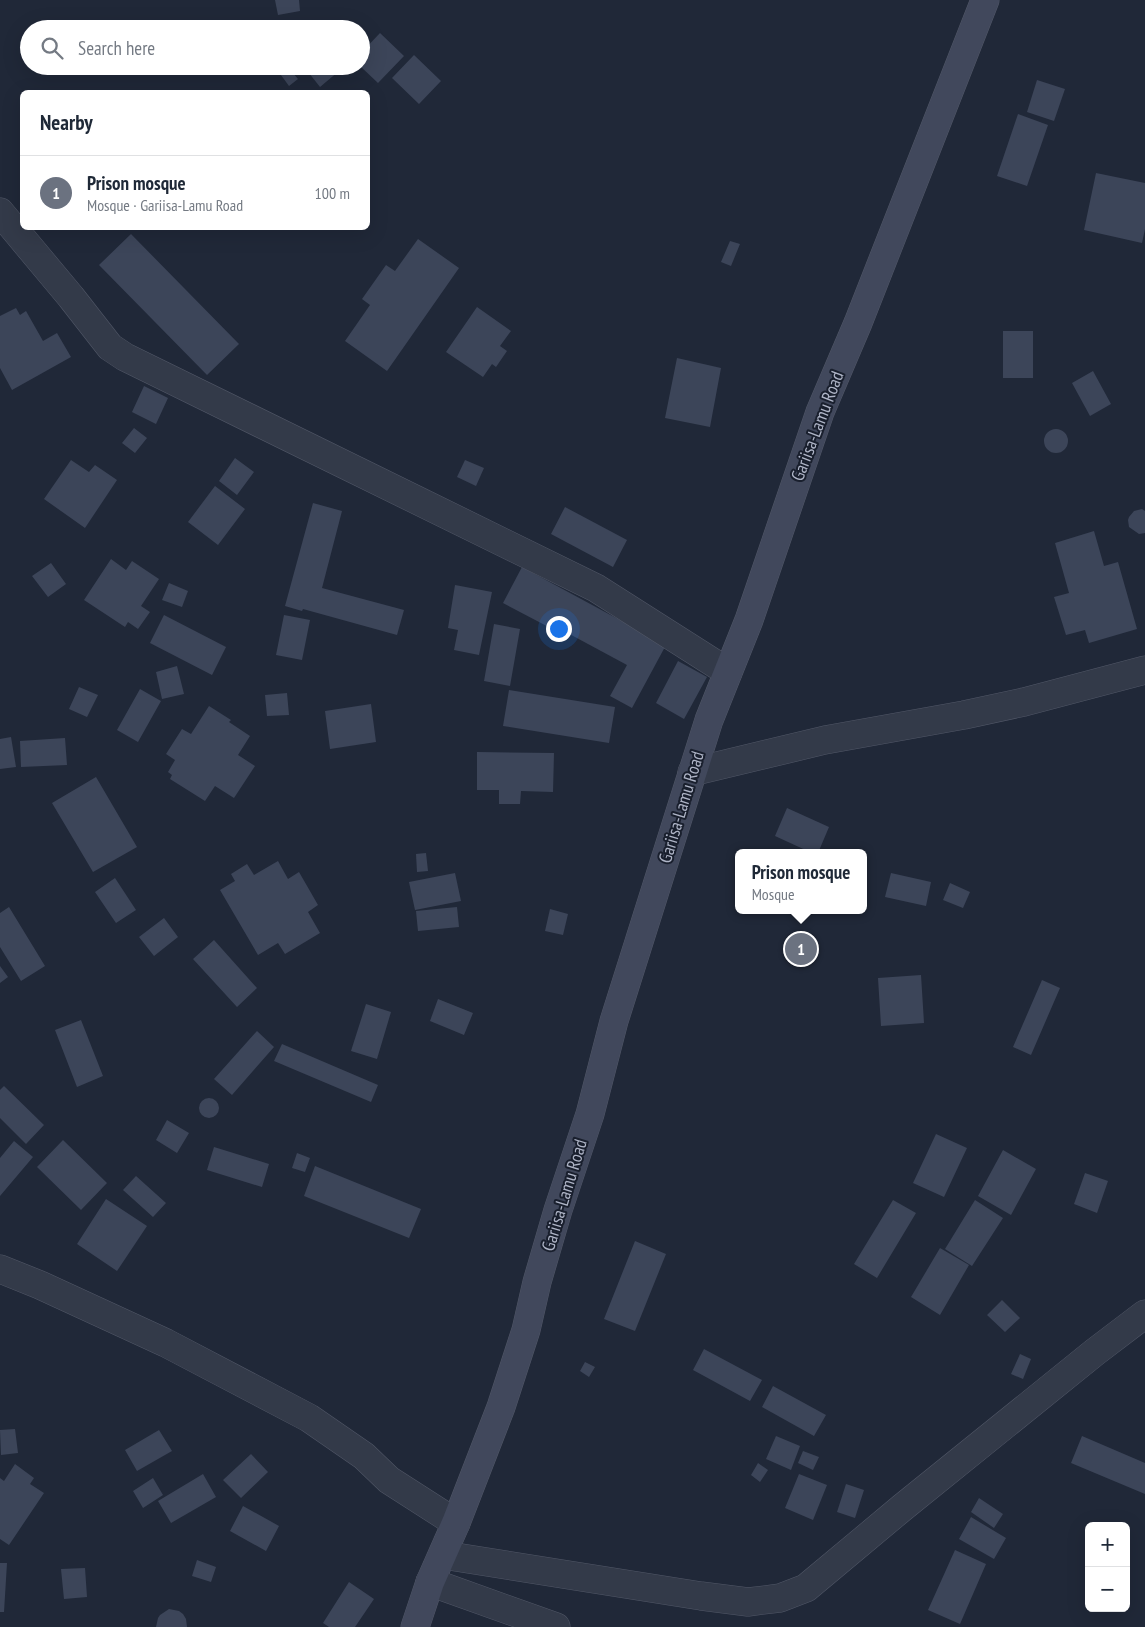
<!DOCTYPE html>
<meta charset="utf-8">
<style>
:root{--surface:#fff;--page:#f6f6f7;--text:#1f2937;--muted:#747a83;--line:#e0e1e3;--accent:#4a5f8f}
body{margin:0;font-family:"PT Sans Narrow",sans-serif;background:var(--page);color:var(--text)}
.controls{position:absolute;right:15px;bottom:15px;display:grid;overflow:hidden;border-radius:8px;box-shadow:0 5px 20px #0002}
.controls button{width:45px;height:45px;display:grid;place-items:center;padding:0;border:0;border-bottom:1px solid var(--line);background:var(--surface);color:var(--text);font:25px sans-serif}
.you{position:absolute;left:558px;top:628px;width:18px;height:18px;margin:-12px;border:4px solid #fff;border-radius:50%;background:#1a73e8;box-shadow:0 0 0 8px #1a73e833}
.badge{display:grid;place-items:center;width:32px;height:32px;border-radius:50%;background:var(--accent);color:#fff;font-size:16px;font-weight:700}
.pin{position:absolute;translate:-50% -50%;border:2px solid #fff;box-shadow:0 1px 5px #0006}
.popup{position:absolute;left:735px;top:849px;width:132px;height:65px;box-sizing:border-box;display:grid;place-content:center;border-radius:8px;background:var(--surface);filter:drop-shadow(0 1px 4px #0005);font-size:16px;white-space:nowrap;color:var(--muted)}
.popup b{font-size:19px;color:var(--text)}
.popup::after{content:'';position:absolute;left:50%;top:100%;margin-left:-10px;border:10px solid transparent;border-top-color:var(--surface)}
.list{margin:0;padding:0;list-style:none}
h2{display:flex;justify-content:space-between;align-items:center;height:65px;margin:0;padding:0 20px;font-size:21px}
h2 small{font-size:16px;font-weight:400;color:var(--muted)}
.list li{display:grid;grid-template-columns:32px 1fr auto;gap:15px;align-items:center;box-sizing:border-box;height:75px;padding:0 20px;border-top:1px solid var(--line)}
.list b{display:block;font-size:19px;white-space:nowrap}
.list p{margin:0;font-size:16px;white-space:nowrap;color:var(--muted)}
.list em{font-size:16px;font-style:normal;color:var(--muted)}
.icon{flex:none;width:28px;height:28px;fill:none;stroke:currentColor;stroke-width:2;stroke-linecap:round;stroke-linejoin:round}
.map{position:relative;flex:none;width:1145px;height:1627px;overflow:hidden}
.search{position:absolute;background:var(--surface);box-shadow:0 5px 20px #0002;left:20px;top:20px;width:350px;height:55px;display:flex;align-items:center;gap:12px;box-sizing:border-box;padding:0 18px;border-radius:28px;color:var(--muted);font-size:19px}
.panel{position:absolute;background:var(--surface);box-shadow:0 5px 20px #0002;left:20px;top:90px;width:350px;height:140px;border-radius:8px}
.map>svg:first-child{display:block}
.building{fill:#3c4559}
.lines{fill:none;stroke-linecap:round;stroke-linejoin:round}
.street-casing{stroke:#515767;stroke-width:29}
.secondary-casing{stroke:#515767;stroke-width:29}
.street{stroke:#333a49;stroke-width:28}
.secondary{stroke:#41485c;stroke-width:28}
.labels{text-anchor:middle;dominant-baseline:central;stroke-width:4;stroke-linejoin:round;paint-order:stroke}
.street-label{font-size:18px;fill:#aeb4c6;stroke:#191f2d}
</style>
<div class="map">
<svg width="1145" height="1627" viewBox="0 0 1145 1627">
<rect width="100%" height="100%" fill="#202838"/>
<path class="building" d="M275,0H299L300,11L278,15Z
M254,23L256,29H242Z
M380,33L404,56L378,83L360,66H361V53Z
M414,55L441,81L419,104L392,78Z
M283,66H287L298,79L289,86L278,71Z
M307,66H345L320,87L305,68Z
M1037,80L1065,89L1054,121L1027,112Z
M1018,114L1048,125L1027,186L997,176Z
M1096,173L1145,183V229L1142,243L1084,230Z
M131,234L239,344L207,375L99,265Z
M418,239L459,268L387,371L345,341L370,305L362,299L386,265L395,271Z
M730,241L740,244L731,266L721,262Z
M477,307L511,331L500,346L507,351L496,367L492,364L483,377L446,352Z
M16,308L20,315L26,311L43,341L57,333L71,357L12,390L0,368V316Z
M1003,331H1033V378H1003Z
M677,358L721,368L710,427L665,418Z
M1093,371L1111,404L1090,416L1072,383Z
M144,386L168,398L156,424L132,412Z
M134,428L147,438L135,453L122,443Z
M1044 441a12 12 0 1 1 24 0a12 12 0 1 1-24 0Z
M235,458L254,472L237,495L219,481Z
M71,460L89,472L95,465L117,480L85,528L44,499Z
M465,460L484,468L476,486L457,477Z
M215,486L245,509L218,545L188,522Z
M313,503L342,511L322,588L404,610L397,635L303,609L302,611L285,606Z
M565,507L627,540L613,567L551,534Z
M1142,509L1145,511V533L1139,534L1129,527L1128,520L1129,517L1134,511Z
M1094,531L1104,566L1118,562L1137,629L1089,643L1085,630L1066,635L1054,597L1069,593L1055,543Z
M111,559L126,570L132,561L159,579L141,606L150,612L138,629L128,622L125,627L84,600Z
M51,563L66,584L48,597L32,576Z
M522,567L666,645L632,708L610,696L627,665L562,630L560,633L503,603Z
M169,583L188,591L182,607L162,600Z
M455,585L492,592L479,655L454,650L458,630L448,628Z
M164,615L226,647L212,675L150,643Z
M284,615L310,620L302,660L276,655Z
M494,624L520,629L510,686L484,681Z
M678,661L707,677L684,719L656,703Z
M177,666L184,694L162,699L156,672Z
M79,687L98,695L87,717L69,709Z
M140,689L161,701L138,742L117,730Z
M509,690L615,707L609,743L503,726Z
M287,693L289,715L267,716L265,695Z
M371,704L376,742L330,749L325,711Z
M209,706L231,720L229,722L250,736L238,755L255,766L234,798L215,786L205,801L170,779L172,775L168,772L175,760L166,754L182,729L191,734Z
M11,737L16,767L0,769V739Z
M65,738L67,765L21,767L20,741Z
M477,752L554,753L553,792L521,791L520,804H499V790H477Z
M96,777L137,847L93,872L52,803Z
M787,808L829,827L818,853H812L775,836Z
M426,853L428,871L417,872L416,854Z
M278,861L288,879L299,872L318,905L308,912L320,933L285,954L278,943L258,955L220,890L235,881L231,874L247,864L254,875Z
M455,873L461,901L415,910L409,882Z
M891,873L931,882L926,906L885,897Z
M115,878L136,910L116,923L95,892Z
M950,883L970,892L963,908L943,900Z
M9,907L45,966L21,981L0,947V913Z
M457,907L459,927L418,931L416,911Z
M550,909L568,914L563,935L545,931Z
M164,918L178,937L154,956L139,937Z
M214,940L257,988L237,1007L193,959Z
M0,966L8,977L0,983Z
M921,975L924,1023L881,1026L878,978Z
M1042,980L1060,988L1031,1055L1013,1047Z
M438,999L473,1013L464,1035L430,1021Z
M366,1004L391,1012L377,1059L351,1051Z
M81,1020L103,1076L77,1087L55,1030Z
M257,1031L274,1047L232,1095L214,1079Z
M282,1044L378,1085L371,1102L274,1061Z
M4,1086L44,1125L26,1144L0,1118V1090Z
M199 1108a10 10 0 1 1 20 0a10 10 0 1 1-20 0Z
M167,1120L189,1133L177,1153L156,1140Z
M936,1134L967,1148L944,1197L913,1183Z
M63,1140L107,1183L81,1210L37,1167Z
M14,1141L33,1157L0,1196V1158Z
M214,1147L269,1164L262,1187L207,1170Z
M1003,1150L1036,1169L1011,1215L978,1196Z
M297,1153L310,1158L305,1172L292,1168Z
M315,1166L421,1209L409,1238L304,1196Z
M1085,1173L1108,1181L1097,1213L1074,1204Z
M136,1176L166,1203L153,1217L123,1190Z
M106,1199L147,1226L117,1271L77,1244Z
M893,1200L916,1213L877,1278L854,1264Z
M975,1200L1003,1218L972,1266L945,1249Z
M635,1241L666,1254L635,1331L604,1319Z
M940,1248L969,1265L940,1315L911,1297Z
M1002,1300L1020,1318L1005,1332L987,1315Z
M704,1349L762,1380L750,1401L693,1370Z
M1020,1354L1031,1359L1023,1379L1011,1374Z
M585,1362L595,1367L589,1377L580,1371Z
M773,1386L826,1415L814,1436L762,1407Z
M15,1429L18,1453L1,1455L0,1430Z
M159,1430L172,1451L137,1471L125,1450Z
M776,1436L800,1446L791,1470L766,1459Z
M1082,1436L1145,1463V1494L1071,1463Z
M803,1451L819,1457L813,1470L798,1463Z
M251,1454L268,1472L241,1498L223,1480Z
M758,1463L768,1470L760,1482L751,1475Z
M15,1464L34,1478L30,1484L44,1493L9,1545L0,1539V1478L4,1481Z
M203,1474L216,1497L171,1523L158,1501Z
M799,1474L827,1485L813,1520L785,1508Z
M153,1478L163,1495L143,1508L133,1491Z
M846,1484L864,1490L855,1518L837,1512Z
M979,1498L1003,1514L994,1528L971,1512Z
M243,1506L279,1526L266,1551L230,1531Z
M971,1517L1006,1538L994,1559L959,1539Z
M955,1550L986,1564L960,1624L928,1610Z
M197,1560L216,1567L211,1582L192,1576Z
M0,1563H7L4,1612H0Z
M85,1568L87,1597L64,1599L61,1569Z
M349,1582L374,1599L355,1627H329L323,1623Z
M169,1609L179,1611L183,1614L186,1619L187,1627H156L158,1618L160,1615Z"/>
<g class="lines">
<defs>
<path id="street" d="M0,212L71,297L110,347L125,357L596,588L728,672
M692,772L825,740L964,715L1024,702L1145,670
M0,1269L40,1285L166,1343L309,1418L364,1456L389,1480L456,1523
M443,1555L701,1596L748,1602L780,1598L806,1588L903,1507L1095,1352L1145,1314
M430,1582L556,1627"/>
<path id="secondary" d="M415,1627L430,1582L456,1523L501,1407L526,1330L537,1282L558,1210L590,1114L614,1021L709,720L749,620L820,412L858,323L985,0"/>
</defs>
<use href="#street" class="street-casing"/>
<use href="#secondary" class="secondary-casing"/>
<use href="#street" class="street"/>
<use href="#secondary" class="secondary"/>
</g>
<g class="labels">
<g class="street-label">
<text transform="translate(817 426) rotate(-69)">Gariisa-Lamu Road</text>
<text transform="translate(681 807) rotate(-73)">Gariisa-Lamu Road</text>
<text transform="translate(564 1195) rotate(-73)">Gariisa-Lamu Road</text>
</g>
</g>
</svg>
<div class="controls">
<button>+</button>
<button>−</button>
</div>
<div class="you"></div>
<div class="pin badge" style="left:801px;top:949px;background:#6b7280">1</div>
<div class="popup"><b>Prison mosque</b>Mosque</div>
<div class="search"><svg class="icon" aria-label="search" viewBox="0 0 24 24"><circle cx="10" cy="10" r="6"/><path d="M15 15l6 6"/></svg>Search here</div>
<section class="panel">
<h2>Nearby<small></small></h2>
<ul class="list">
<li><span class="badge" style="background:#6b7280">1</span><div><b>Prison mosque</b><p>Mosque · Gariisa-Lamu Road</p></div><em>100 m</em></li>
</ul>
</section>
</div>
